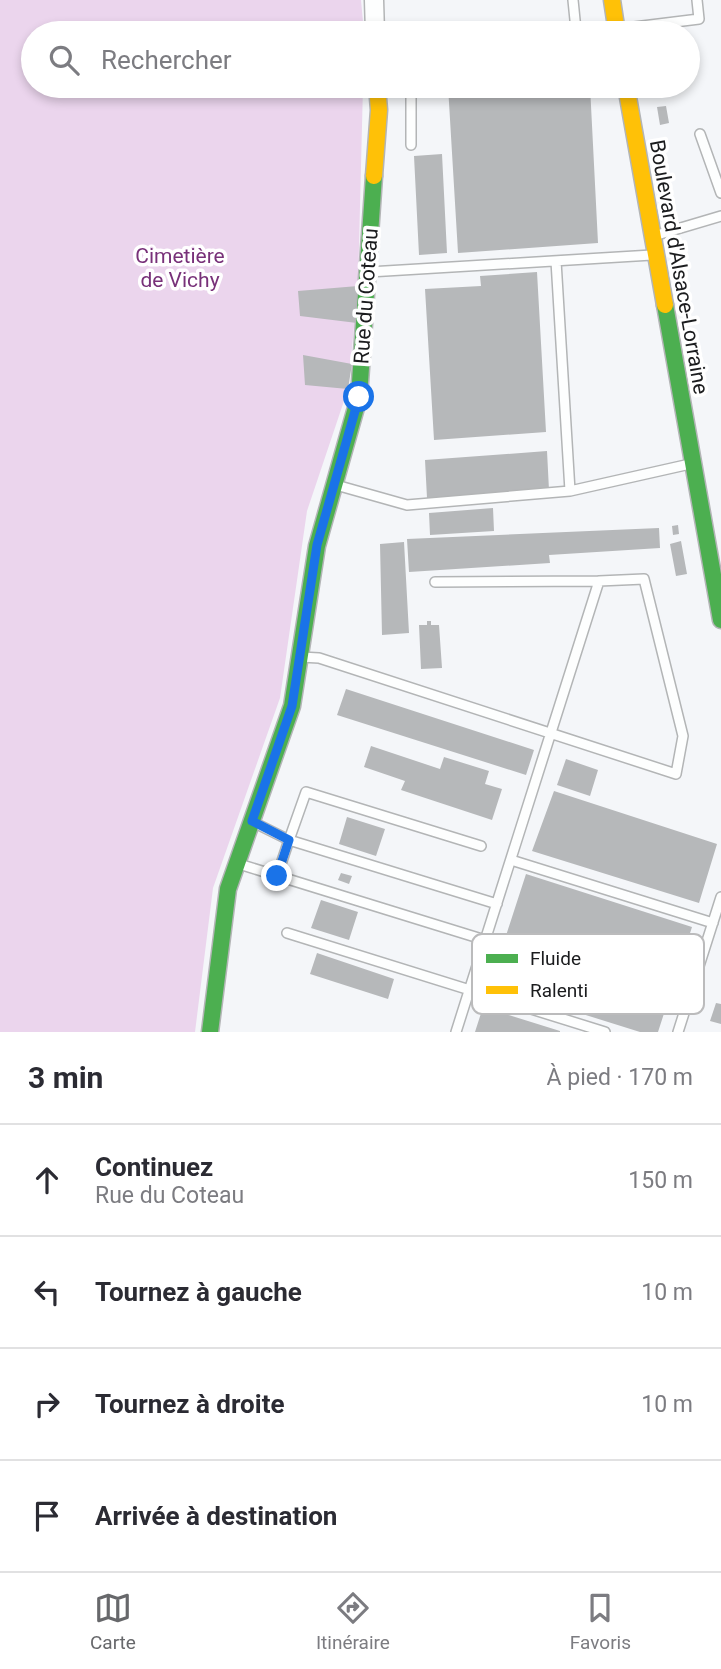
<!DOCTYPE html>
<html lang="fr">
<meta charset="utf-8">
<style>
:root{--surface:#fff;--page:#f7f7f7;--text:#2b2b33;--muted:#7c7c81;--line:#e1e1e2;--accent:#67686b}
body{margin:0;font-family:Roboto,sans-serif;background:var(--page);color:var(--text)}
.stop{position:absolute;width:21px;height:21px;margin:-16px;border:5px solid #1a73e8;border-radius:50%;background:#fff}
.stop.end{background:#1a73e8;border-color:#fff;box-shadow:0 2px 7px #0008}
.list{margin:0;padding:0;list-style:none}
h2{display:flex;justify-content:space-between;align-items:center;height:91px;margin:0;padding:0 28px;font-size:30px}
h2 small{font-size:23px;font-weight:400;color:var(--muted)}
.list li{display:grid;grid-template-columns:46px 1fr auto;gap:21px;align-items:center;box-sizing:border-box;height:112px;padding:0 28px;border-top:2px solid var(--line)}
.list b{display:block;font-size:26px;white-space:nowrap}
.list p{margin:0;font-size:23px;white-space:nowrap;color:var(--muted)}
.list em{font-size:23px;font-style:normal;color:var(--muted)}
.icon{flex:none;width:38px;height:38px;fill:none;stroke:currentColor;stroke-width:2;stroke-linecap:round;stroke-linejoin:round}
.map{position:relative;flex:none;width:721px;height:1032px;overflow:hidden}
.search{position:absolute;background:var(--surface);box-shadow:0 4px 10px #0003;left:21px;right:21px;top:21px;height:77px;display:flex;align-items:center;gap:18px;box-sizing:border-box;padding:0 24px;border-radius:38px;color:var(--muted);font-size:26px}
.sheet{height:539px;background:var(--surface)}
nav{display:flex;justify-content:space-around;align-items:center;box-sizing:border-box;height:98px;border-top:2px solid var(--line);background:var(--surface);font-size:19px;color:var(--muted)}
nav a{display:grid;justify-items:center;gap:4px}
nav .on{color:var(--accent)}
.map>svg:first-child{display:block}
.green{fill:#ebd5ed}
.building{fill:#b6b8ba}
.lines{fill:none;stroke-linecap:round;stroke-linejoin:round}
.lane-casing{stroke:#b3b5b6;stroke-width:12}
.street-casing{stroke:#b3b5b6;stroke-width:21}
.fast-casing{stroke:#b3b5b6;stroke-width:19}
.slow-casing{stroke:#b3b5b6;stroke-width:19}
.lane{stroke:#fdfefe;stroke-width:9}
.street{stroke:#fdfefe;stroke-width:18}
.fast{stroke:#4caf50;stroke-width:16}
.slow{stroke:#ffc107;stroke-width:16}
.route{stroke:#1a73e8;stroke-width:9}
.labels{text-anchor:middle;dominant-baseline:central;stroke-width:7;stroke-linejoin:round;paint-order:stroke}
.park-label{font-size:21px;fill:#783179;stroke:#fff}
.street-label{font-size:21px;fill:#1b1c1e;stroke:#fff}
.key{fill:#fff;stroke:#bbbbbc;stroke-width:2}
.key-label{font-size:19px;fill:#1b1c1e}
</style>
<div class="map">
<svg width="721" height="1032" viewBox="0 0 721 1032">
<rect width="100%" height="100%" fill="#f4f6f9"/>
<path class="green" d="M0,0H361L364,33H33V86H363L358,286L348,389L307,511L280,698L213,888L195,1032H0Z"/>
<path class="building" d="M448,86H590L598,243L458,253Z
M666,106L669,123L660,125L657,107Z
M442,154L447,253L419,255L414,156Z
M537,272L546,432L434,440L425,289L481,286L480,276Z
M358,286L357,323L300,316L298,291Z
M303,355L352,364L348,389L305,385Z
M547,451L549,490L427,498L425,460Z
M493,508L494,531L430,535L429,513Z
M678,525L679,534L673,535L672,526Z
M659,528L660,548L549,555L550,563L409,572L407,539Z
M681,541L687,574L676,576L670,544Z
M404,542L409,633L382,635L380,544Z
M427,621H431V625H439L442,668L421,669L419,625H427Z
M346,689L534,750L526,775L337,715Z
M371,746L440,769L444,757L489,771L485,784L502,789L492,820L401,790L405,781L364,767Z
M566,759L598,770L590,796L557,785Z
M554,791L717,844L699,903L532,851Z
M347,817L385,829L376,856L339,844Z
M341,873L352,876L349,884L338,880Z
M526,874L692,927L658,1032H640L490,985Z
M321,900L358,912L349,940L311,928Z
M317,953L394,979L388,999L310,974Z
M716,1003L721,1004V1024L710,1021Z
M483,1007L560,1031V1032H475Z"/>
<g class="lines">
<defs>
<path id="lane" d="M618,29L699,19L697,0
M571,33L576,30L573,0
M411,86V145
M700,134L721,193
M657,235L721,216
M556,261L570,491
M369,272L652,255
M336,485L407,505L570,491L690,464
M435,582L599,581
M301,657L319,658L676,774L683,736L644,579L599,581L456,1032
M253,822L289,840L277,876
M481,846L306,792L289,840L497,904
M511,860L713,923
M239,864L485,940
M287,933L605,1032
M678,1032L721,897"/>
<path id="street" d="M374,0L375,33"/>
<path id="fast" d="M665,305L721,620
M210,1032L228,889L292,706L317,546L359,397L374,176"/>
<path id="slow" d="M612,0L617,33
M626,86L665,305
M374,176L379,110L377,86"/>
</defs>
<use href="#lane" class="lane-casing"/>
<use href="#street" class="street-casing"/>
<use href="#fast" class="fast-casing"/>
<use href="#slow" class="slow-casing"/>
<use href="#lane" class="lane"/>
<use href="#street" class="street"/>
<use href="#fast" class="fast"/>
<use href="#slow" class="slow"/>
</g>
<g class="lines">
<path class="route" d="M277,876L289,840L252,821L292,706L317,545L359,397"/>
</g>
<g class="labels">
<g class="park-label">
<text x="180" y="256">Cimetière<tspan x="180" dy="24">de Vichy</tspan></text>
</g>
<g class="street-label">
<text transform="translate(679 267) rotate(80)">Boulevard d'Alsace-Lorraine</text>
<text transform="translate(366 296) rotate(-86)">Rue du Coteau</text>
</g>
</g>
<rect x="472" y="934" width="232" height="80" rx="10" class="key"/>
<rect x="486" y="954" width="32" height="9" fill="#4caf50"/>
<rect x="486" y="986" width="32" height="8" fill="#ffc107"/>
<g class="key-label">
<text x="530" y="965">Fluide</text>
<text x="530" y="997">Ralenti</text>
</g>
</svg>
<div class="stop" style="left:359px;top:397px"></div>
<div class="stop end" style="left:277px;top:876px"></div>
<div class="search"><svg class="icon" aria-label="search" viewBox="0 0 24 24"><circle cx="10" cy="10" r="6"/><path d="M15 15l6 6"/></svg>Rechercher</div>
</div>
<section class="sheet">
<h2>3 min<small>À pied · 170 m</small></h2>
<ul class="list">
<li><svg class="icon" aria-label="ahead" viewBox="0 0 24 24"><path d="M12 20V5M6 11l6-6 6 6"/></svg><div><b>Continuez</b><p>Rue du Coteau</p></div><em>150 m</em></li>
<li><svg class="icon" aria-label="left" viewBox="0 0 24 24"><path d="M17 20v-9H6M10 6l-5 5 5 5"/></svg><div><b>Tournez à gauche</b></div><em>10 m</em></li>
<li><svg class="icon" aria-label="right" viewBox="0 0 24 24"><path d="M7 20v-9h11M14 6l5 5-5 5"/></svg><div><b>Tournez à droite</b></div><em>10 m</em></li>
<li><svg class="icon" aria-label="arrive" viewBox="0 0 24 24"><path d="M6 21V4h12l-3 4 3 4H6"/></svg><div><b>Arrivée à destination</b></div></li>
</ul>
</section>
<nav>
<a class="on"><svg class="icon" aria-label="map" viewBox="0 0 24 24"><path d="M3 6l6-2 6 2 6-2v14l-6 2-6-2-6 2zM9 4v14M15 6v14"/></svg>Carte</a>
<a><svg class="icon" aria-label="directions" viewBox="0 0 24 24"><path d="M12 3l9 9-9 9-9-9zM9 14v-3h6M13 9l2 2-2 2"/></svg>Itinéraire</a>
<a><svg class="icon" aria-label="saved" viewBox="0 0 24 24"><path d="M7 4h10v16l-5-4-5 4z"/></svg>Favoris</a>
</nav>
